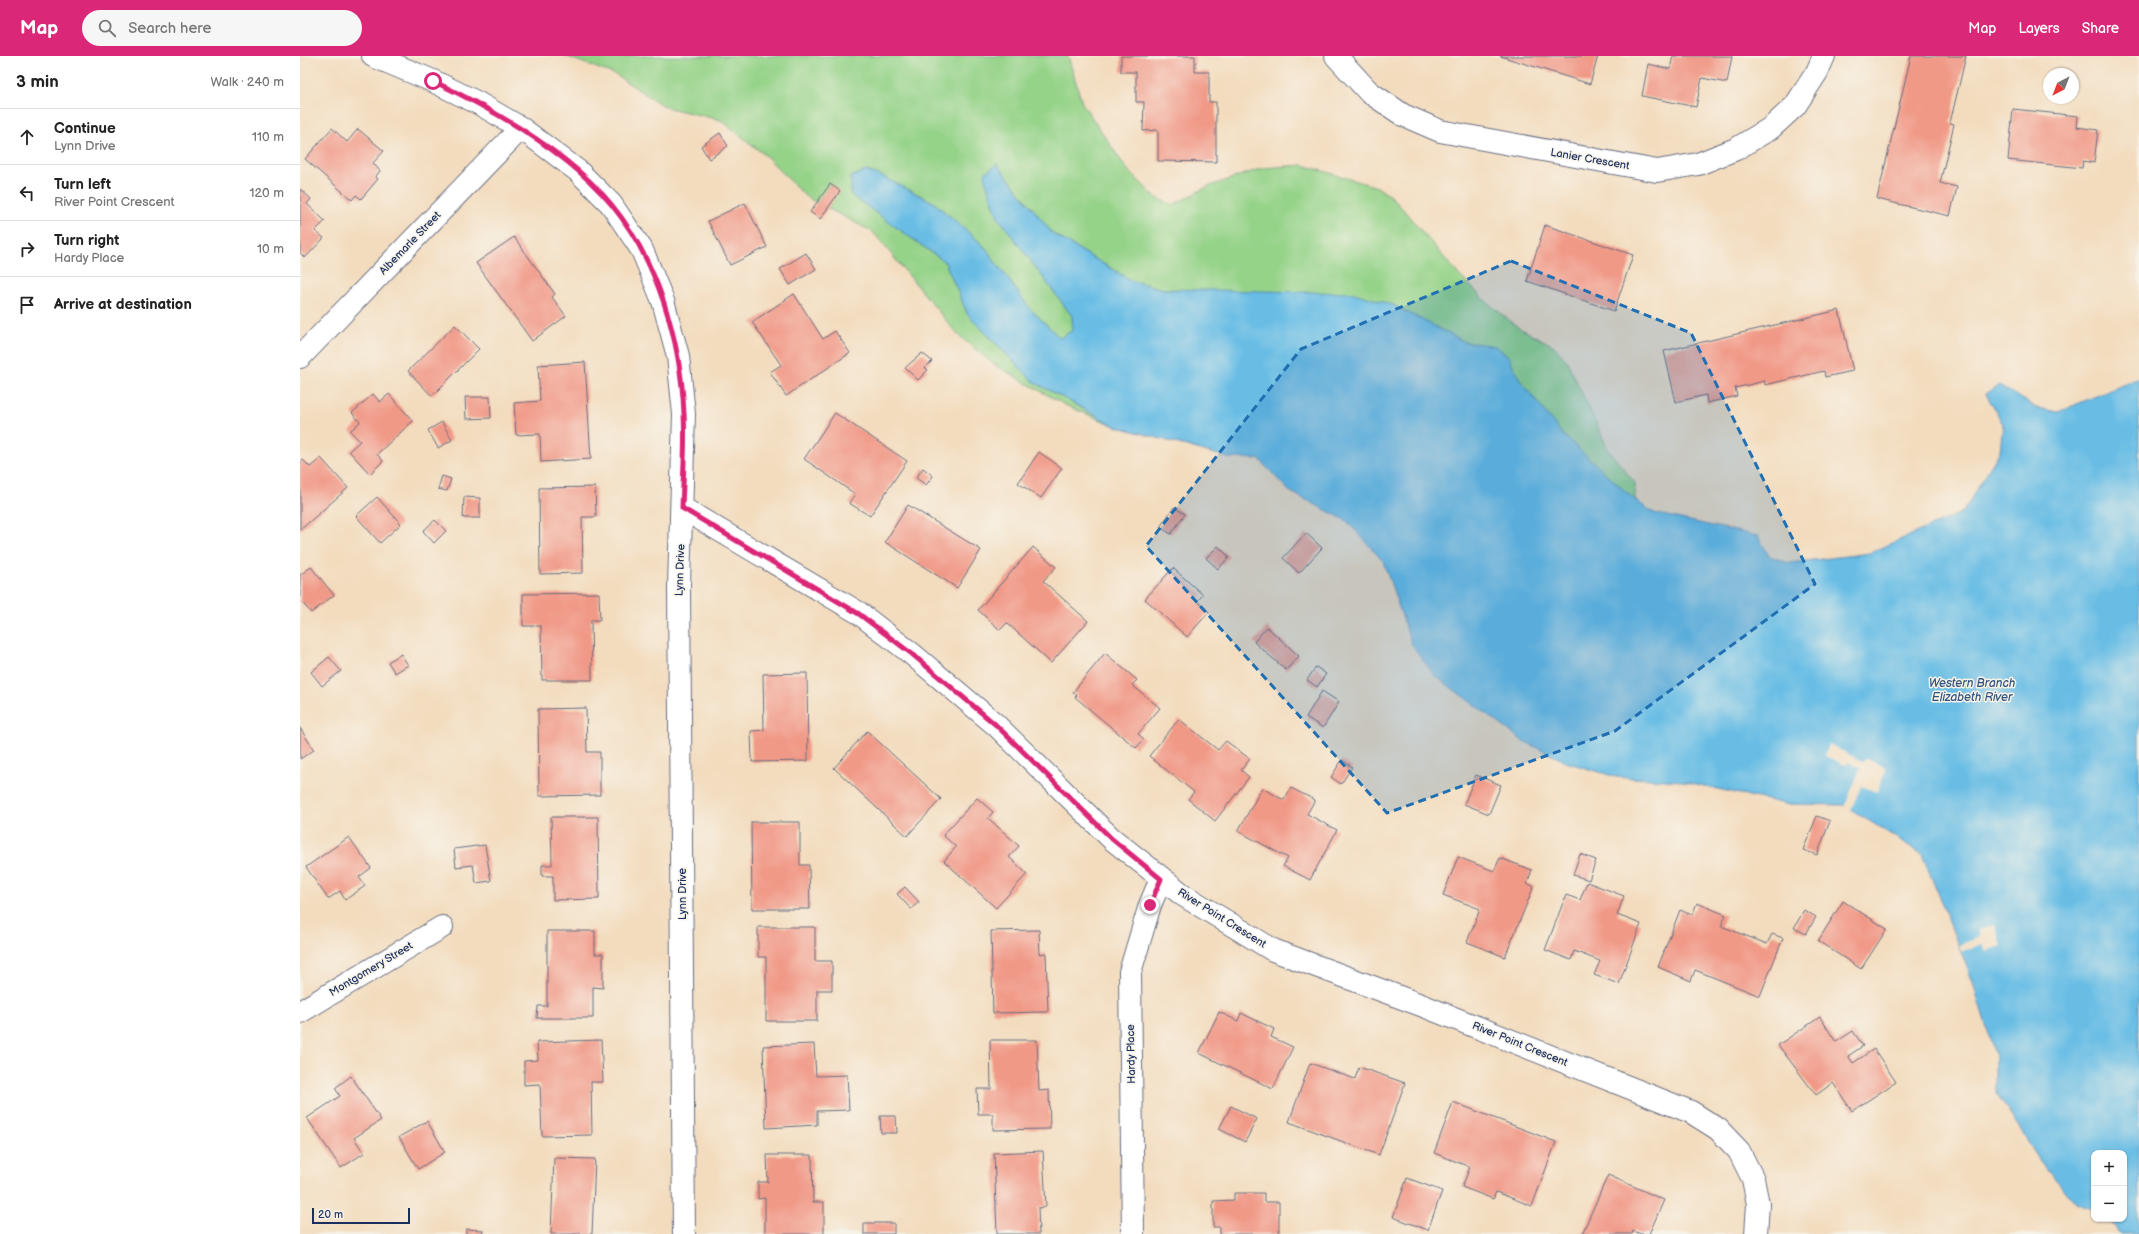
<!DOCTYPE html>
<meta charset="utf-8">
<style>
:root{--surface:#fff;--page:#f6f6f6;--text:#222;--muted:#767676;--line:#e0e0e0;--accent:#db2777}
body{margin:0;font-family:"Balsamiq Sans",sans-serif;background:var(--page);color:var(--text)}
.controls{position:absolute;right:12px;bottom:12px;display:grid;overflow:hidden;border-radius:8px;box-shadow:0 1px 3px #0004}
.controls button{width:36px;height:36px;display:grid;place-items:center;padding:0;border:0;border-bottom:1px solid var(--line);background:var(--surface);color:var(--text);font:20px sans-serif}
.compass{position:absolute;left:1743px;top:12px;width:36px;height:36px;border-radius:50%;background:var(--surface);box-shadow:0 1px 3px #0004;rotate:222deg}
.scale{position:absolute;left:12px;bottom:10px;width:98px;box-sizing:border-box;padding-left:4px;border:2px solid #1b2f5e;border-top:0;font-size:11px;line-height:14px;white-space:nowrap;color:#1b2f5e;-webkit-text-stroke:3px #f7f3e8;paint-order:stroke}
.stop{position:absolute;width:12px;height:12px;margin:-9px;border:3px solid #db2777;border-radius:50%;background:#fff}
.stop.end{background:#db2777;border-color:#fff;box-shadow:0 1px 4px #0008}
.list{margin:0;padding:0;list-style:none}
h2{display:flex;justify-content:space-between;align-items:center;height:52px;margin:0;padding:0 16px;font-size:17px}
h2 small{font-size:13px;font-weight:400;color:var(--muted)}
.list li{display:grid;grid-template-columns:26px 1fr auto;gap:12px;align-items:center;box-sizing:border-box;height:56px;padding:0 16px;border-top:1px solid var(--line)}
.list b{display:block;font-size:15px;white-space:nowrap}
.list p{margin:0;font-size:13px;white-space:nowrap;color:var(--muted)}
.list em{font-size:13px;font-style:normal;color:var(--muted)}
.icon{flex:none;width:22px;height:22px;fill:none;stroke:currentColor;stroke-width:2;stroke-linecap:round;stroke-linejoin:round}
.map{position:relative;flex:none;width:1839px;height:1178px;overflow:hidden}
header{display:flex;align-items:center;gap:24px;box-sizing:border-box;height:56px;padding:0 20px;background:var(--accent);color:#fff}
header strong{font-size:19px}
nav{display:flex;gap:22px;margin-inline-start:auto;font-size:14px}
.search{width:280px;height:36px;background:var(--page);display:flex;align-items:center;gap:10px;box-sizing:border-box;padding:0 14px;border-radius:22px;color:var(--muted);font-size:15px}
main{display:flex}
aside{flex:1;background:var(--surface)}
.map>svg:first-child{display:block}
.green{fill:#95d389;stroke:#588174}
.water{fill:#69bde5;stroke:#4276a2}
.pier{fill:#f3dcbe}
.building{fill:#f19987}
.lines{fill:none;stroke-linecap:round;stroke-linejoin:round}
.street-casing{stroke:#676c80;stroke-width:24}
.street{stroke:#fff;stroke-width:22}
.route{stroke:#db2777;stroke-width:5}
.marked{fill:#1f6fb2;fill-opacity:0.2;stroke:#1f6fb2;stroke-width:3;stroke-dasharray:8 5;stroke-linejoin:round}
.labels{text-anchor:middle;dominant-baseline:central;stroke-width:3;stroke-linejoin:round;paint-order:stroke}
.street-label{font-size:11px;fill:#1b2f5e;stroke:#f7f3e8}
.water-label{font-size:12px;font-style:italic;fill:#2e5280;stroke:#f7f3e8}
</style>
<header>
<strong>Map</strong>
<div class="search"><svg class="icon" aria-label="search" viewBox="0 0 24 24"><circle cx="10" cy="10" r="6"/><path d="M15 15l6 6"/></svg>Search here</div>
<nav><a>Map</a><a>Layers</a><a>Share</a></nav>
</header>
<main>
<aside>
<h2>3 min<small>Walk · 240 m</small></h2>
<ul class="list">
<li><svg class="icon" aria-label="ahead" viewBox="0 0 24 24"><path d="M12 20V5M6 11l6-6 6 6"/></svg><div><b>Continue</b><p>Lynn Drive</p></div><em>110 m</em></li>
<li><svg class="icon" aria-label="left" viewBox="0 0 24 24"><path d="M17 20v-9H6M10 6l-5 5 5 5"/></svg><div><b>Turn left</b><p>River Point Crescent</p></div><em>120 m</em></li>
<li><svg class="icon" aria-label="right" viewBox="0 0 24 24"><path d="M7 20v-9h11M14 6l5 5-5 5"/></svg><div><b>Turn right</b><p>Hardy Place</p></div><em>10 m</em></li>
<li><svg class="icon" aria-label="arrive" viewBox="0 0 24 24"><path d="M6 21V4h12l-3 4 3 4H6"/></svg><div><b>Arrive at destination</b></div></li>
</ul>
</aside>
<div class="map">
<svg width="1839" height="1178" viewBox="0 0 1839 1178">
<rect width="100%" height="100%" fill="#f7f3e8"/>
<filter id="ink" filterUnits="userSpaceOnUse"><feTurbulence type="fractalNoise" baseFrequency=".025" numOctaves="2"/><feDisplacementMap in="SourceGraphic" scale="8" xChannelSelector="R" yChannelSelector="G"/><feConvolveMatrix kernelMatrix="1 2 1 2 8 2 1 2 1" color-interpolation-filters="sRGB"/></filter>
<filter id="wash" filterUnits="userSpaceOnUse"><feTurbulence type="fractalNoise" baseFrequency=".012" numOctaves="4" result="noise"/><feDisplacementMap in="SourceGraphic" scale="16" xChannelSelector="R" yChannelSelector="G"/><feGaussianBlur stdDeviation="0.9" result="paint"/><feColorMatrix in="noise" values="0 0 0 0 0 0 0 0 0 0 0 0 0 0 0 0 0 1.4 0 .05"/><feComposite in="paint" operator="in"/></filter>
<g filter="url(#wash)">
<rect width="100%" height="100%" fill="#f3dcbe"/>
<path class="green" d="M265,0H768L782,47L826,112L855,141L873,149L907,131L963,112L1003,109L1077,131L1094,143L1159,219L1188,247L1219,272L1254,290L1267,305L1309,395L1335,427V444L1262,378L1220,324L1208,300L1195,290L1165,286L1093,249L864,233L832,225L753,178L697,108L698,161L772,260L773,274L760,282L730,253L683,189L633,146L579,119L566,115L551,139L645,206L668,259L734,326L815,370L765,349L695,309L658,279L573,176L506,141L466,100L421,64L365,51L316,19Z"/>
<path class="water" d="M697,108L753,178L832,225L864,233L1054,237L1093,249L1165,286L1195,290L1208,300L1220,324L1262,378L1335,444L1354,457L1458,480L1469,500L1489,507L1570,497L1663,456L1700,395L1703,368L1686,338L1699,329L1737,352L1758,356L1839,322V1178H1820L1809,1163H1824V1097H1794V1154L1776,1147L1740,1105L1695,1035V999L1673,926L1622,798L1544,749L1485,748L1382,725L1316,721L1269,707L1223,685L1134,619L1112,589L1083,505L1047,465L989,435L959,403L929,402L815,370L734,326L668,259L645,206L551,139V121L566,115L579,119L633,146L683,189L730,253L760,282L773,274L772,260L698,161L686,126L685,117Z"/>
<path class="pier" d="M1529,688L1563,706L1565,702L1587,712L1577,736L1561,730L1550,756L1544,751L1561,712L1548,706L1546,709L1525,700Z
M1695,868L1702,890L1686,895L1683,888L1661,895L1659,889L1680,881L1678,874Z"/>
<g id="blocks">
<path class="building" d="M821,0H895V16H909V46H916V106L858,105V74L843,75L844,46H836V16H821Z
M1200,0H1298L1290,28Z
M1373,0H1432L1427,27L1402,22L1396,51L1342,40L1348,8L1370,13Z
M1611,0H1666L1650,67L1654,68L1640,127L1657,131L1650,160L1577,143Z
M1713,53L1778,60L1777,71L1798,74L1794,107L1783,105L1782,112L1708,104Z
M32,72L47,86L58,73L84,95L73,107L80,115L75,121L78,123L61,143L56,139L52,144L5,103Z
M420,77L428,90L409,103L401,90Z
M530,128L540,135L520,163L510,156Z
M0,133L11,143L7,148L25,165L15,175L24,182L5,202L0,197Z
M445,147L467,191L430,209L408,165Z
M1245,169L1333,199L1314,255L1227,225Z
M214,181L255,238L252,241L266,260L232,285L176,207Z
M506,197L516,213L490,229L480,213Z
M494,238L523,283L535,275L550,297L486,340L470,316L481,309L452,266Z
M1539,254L1553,315L1525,321L1524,315L1465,329V325L1435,332L1437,340L1407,347L1406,339L1376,346L1364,295Z
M155,269L179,293L132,340L108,315Z
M622,297L632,305L625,312L628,314L618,324L605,312Z
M285,306L291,403L241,406L240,378L216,379L214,347L240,345L238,309Z
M73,338L80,346L89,338L113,365L77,398L83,405L70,418L49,395L60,385L50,375L60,366L52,357Z
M165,341H190L191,362L166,363Z
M535,357L607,405L570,460L549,447L555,438L504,403Z
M142,366L152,384L138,392L128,374Z
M739,396L762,412L741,442L718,427Z
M21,402L48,432L0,474V407L3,404L10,411Z
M623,412L633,420L626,429L616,422Z
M142,420L151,423L147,435L138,433Z
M295,431L296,461H282L283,517L240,518L239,432Z
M77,441L101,468L80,487L56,460Z
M164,441L180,442V462H163Z
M608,449L681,494L657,532L585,486Z
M874,451L885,458L871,478L860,471Z
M135,464L146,475L134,487L123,475Z
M1006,477L1022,492L999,517L983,502Z
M918,490L929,501L918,513L906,502Z
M733,491L756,511L743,525L788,565L751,607L707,567L700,574L678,554Z
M11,511L34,539L11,557L0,544V519Z
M873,512L903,539L897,545L909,556L887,581L845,543Z
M299,537L300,564H291L292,624H242L241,570H223V538Z
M967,571L999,600L986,614L954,586Z
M805,597L837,624L832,629L860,652L838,678L844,683L836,692L775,641L777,639L773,636Z
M101,598L108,609L95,617L88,606Z
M29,601L41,615L22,630L11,616Z
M1016,611L1026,618L1017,631L1007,624Z
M507,617L508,705L452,706L451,675L464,674L463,618Z
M1022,635L1039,646L1023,672L1006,661Z
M286,652L287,696H300V739L239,740L238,653Z
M879,663L918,694L926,685L950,703L941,714L949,721L915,765L888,743L894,736L849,700Z
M0,672L14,694L0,703Z
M567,675L641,743L607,780L534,712Z
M1042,704L1052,711L1041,728L1031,721Z
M1176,719L1201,729L1189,758L1164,748Z
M962,732L984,744L991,732L1015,744L1007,758L1037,774L1010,824L983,810L988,802L938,775Z
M677,742L693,756L688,762L719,790L709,801L727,818L696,852L644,805L656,791L643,779Z
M1517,760L1530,765L1517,799L1503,794Z
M251,761H298L299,843L253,844V820H242V809H252Z
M451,766H500V809H509L510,853H452Z
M49,781L71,812L59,821L65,830L45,844L40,835L28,843L6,811Z
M185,789L191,825L176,827L173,809L156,811L154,793Z
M1280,798L1296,804L1289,824L1273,819Z
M1158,801L1194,815L1200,802L1232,814L1227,828L1234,830L1205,901L1167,886L1180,853L1143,839Z
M1287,826L1324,840L1317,859L1341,868L1319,928L1294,919L1300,905L1274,895L1271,904L1245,894L1266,839L1280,844Z
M605,831L619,846L611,853L597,838Z
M1543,845L1587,873L1561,913L1518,885Z
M1397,847L1426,859L1421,870L1467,888L1472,878L1483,882L1460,940L1395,914L1391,925L1358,911L1380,854L1392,859Z
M1504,854L1516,861L1506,878L1494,872Z
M458,871H515V905H532V934H517V965H466V901H458Z
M739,874L740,898L746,897L748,956L693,957L691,875Z
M247,875H295V898H303V932L293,931V962H237L238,950H247Z
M919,956L938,965L941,957L974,973L971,981L993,991L973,1033L899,997Z
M1520,961L1536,986L1553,975L1563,990L1548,1000L1553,1007L1574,993L1596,1026L1552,1055L1533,1027L1516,1039L1478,989Z
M301,984L303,1026H291L292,1079L242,1080L240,1028L224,1029V1005L238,1004L237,986Z
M690,984H737L739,1035L749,1034L750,1073L693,1074V1058H678L677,1033H691Z
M514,988L516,1020L547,1019L549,1054L517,1055V1069L466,1072L463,990Z
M1010,1007L1055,1023L1059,1011L1105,1027L1079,1099L989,1066Z
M51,1020L81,1064L54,1082L64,1097L41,1112L7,1062L40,1040L35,1032Z
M1153,1046L1256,1086L1232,1150L1196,1136L1193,1143L1162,1131L1170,1111L1134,1097Z
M931,1050L957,1063L945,1086L919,1073Z
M580,1060H596L597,1077H581Z
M127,1065L145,1096L118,1113L99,1081Z
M743,1095L746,1151L738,1152L739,1178H697L694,1097Z
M467,1099H512L513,1146H524V1178H465V1142L458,1143V1126H468Z
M254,1102L295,1103L292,1178H251Z
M1308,1119L1364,1144L1349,1178H1341L1333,1175L1332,1178H1282Z
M1107,1122L1142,1135L1128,1174L1093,1161Z
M934,1137H964V1146H979V1178H920V1171H913V1145L934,1144Z
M564,1167H594V1178H564Z
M166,1173L183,1174L182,1178H166Z"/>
</g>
</g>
<g filter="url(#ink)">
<use href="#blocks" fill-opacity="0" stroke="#676c80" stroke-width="1"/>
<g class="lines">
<defs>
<path id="street" d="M73,0L133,25L178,47L221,72L278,115L311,148L342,194L363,245L378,300L384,358L379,530L384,1178
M1036,0L1069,36L1103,59L1140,75L1357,115L1398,108L1436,93L1471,72L1495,50L1517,16L1524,0
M0,301L221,72
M382,452L559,557L612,598L696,669L812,783L883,839L973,894L1121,949L1391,1056L1418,1073L1439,1095L1453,1123L1458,1148L1456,1178
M0,956L142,871
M833,1178L830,916L850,849L861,823"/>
</defs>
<use href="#street" class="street-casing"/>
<use href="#street" class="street"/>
</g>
</g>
<g class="lines" filter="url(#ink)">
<path class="route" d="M133,25C194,54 267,95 311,148C358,205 381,285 384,358C386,389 383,421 382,452L559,558L612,598L696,669L812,783L861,823L850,849"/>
</g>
<path class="marked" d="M1211,205L1391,277L1515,528L1315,675L1087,757L846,490L1001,293Z"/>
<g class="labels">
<g class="street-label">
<text transform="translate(1290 103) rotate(10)">Lanier Crescent</text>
<text transform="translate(110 187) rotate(-46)">Albemarle Street</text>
<text transform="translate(380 514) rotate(-88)">Lynn Drive</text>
<text transform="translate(382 838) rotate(-90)">Lynn Drive</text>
<text transform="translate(922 862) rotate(32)">River Point Crescent</text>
<text transform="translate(71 913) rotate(-31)">Montgomery Street</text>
<text transform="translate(1220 988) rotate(22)">River Point Crescent</text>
<text transform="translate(831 998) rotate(-91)">Hardy Place</text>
</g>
<g class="water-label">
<text x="1672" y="627">Western Branch<tspan x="1672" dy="14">Elizabeth River</tspan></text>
</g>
</g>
</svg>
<div class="controls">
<button>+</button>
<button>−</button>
</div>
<svg class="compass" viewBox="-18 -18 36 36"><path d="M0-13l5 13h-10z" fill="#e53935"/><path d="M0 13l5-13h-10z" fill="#767676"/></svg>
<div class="scale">20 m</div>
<div class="stop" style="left:133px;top:25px"></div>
<div class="stop end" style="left:850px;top:849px"></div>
</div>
</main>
